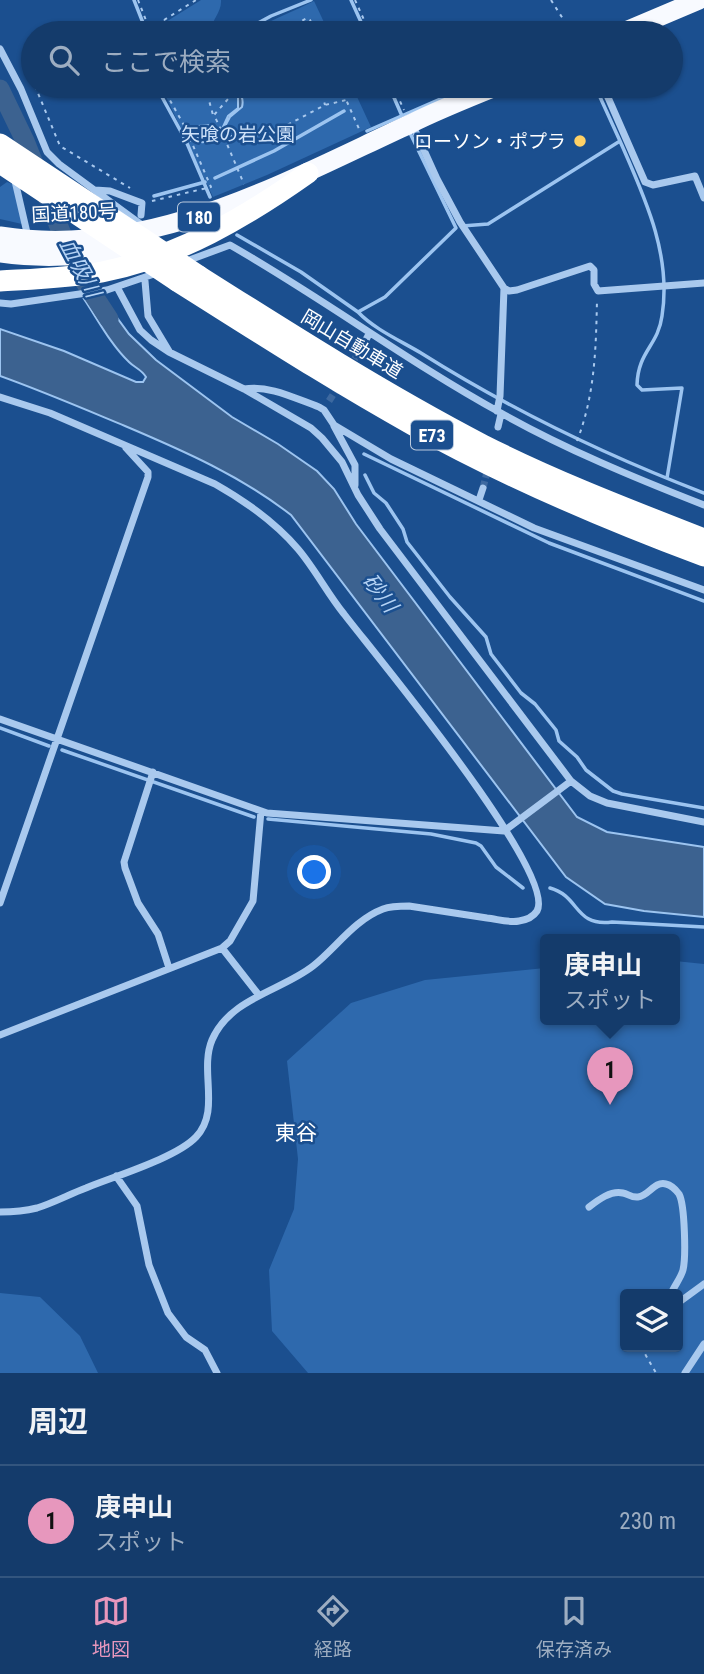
<!DOCTYPE html>
<html lang="ja">
<meta charset="utf-8">
<style>
:root{--surface:#143b6b;--page:#214673;--text:#f1f3f6;--muted:#9dadc1;--line:#33557e;--accent:#e797bd}
body{margin:0;font-family:"Roboto Condensed","Noto Sans JP",sans-serif;background:var(--page);color:var(--text)}
.controls{position:absolute;right:21px;bottom:21px;display:grid;overflow:hidden;border-radius:7px;box-shadow:0 2px 5px #0004}
.controls button{width:63px;height:63px;display:grid;place-items:center;padding:0;border:0;border-bottom:2px solid var(--line);background:var(--surface);color:var(--text);font:35px sans-serif}
.you{position:absolute;left:315px;top:873px;width:24px;height:24px;margin:-18px;border:5px solid #fff;border-radius:50%;background:#1a73e8;box-shadow:0 0 0 10px #1a73e833}
.badge{display:grid;place-items:center;width:46px;height:46px;border-radius:50%;background:var(--accent);color:#111;font-size:23px;font-weight:700}
.pin{position:absolute;translate:-50% -58px;filter:drop-shadow(0 2px 4px #0008)}
.pin::after{content:'';position:absolute;top:37px;width:24px;height:21px;background:inherit;clip-path:polygon(0 0,100% 0,50% 100%)}
.popup{position:absolute;left:540px;top:934px;width:140px;height:91px;box-sizing:border-box;display:grid;place-content:center;border-radius:7px;background:var(--surface);filter:drop-shadow(0 2px 5px #0005);font-size:23px;white-space:nowrap;color:var(--muted)}
.popup b{font-size:26px;color:var(--text)}
.popup::after{content:'';position:absolute;left:50%;top:100%;margin-left:-14px;border:14px solid transparent;border-top-color:var(--surface)}
.list{margin:0;padding:0;list-style:none}
h2{display:flex;justify-content:space-between;align-items:center;height:91px;margin:0;padding:0 28px;font-size:30px}
h2 small{font-size:23px;font-weight:400;color:var(--muted)}
.list li{display:grid;grid-template-columns:46px 1fr auto;gap:21px;align-items:center;box-sizing:border-box;height:112px;padding:0 28px;border-top:2px solid var(--line)}
.list b{display:block;font-size:26px;white-space:nowrap}
.list p{margin:0;font-size:23px;white-space:nowrap;color:var(--muted)}
.list em{font-size:23px;font-style:normal;color:var(--muted)}
.icon{flex:none;width:38px;height:38px;fill:none;stroke:currentColor;stroke-width:2;stroke-linecap:round;stroke-linejoin:round}
.map{position:relative;flex:none;width:704px;height:1373px;overflow:hidden}
.search{position:absolute;background:var(--surface);box-shadow:0 2px 5px #0004;left:21px;right:21px;top:21px;height:77px;display:flex;align-items:center;gap:18px;box-sizing:border-box;padding:0 24px;border-radius:38px;color:var(--muted);font-size:26px}
.sheet{height:203px;background:var(--surface)}
nav{display:flex;justify-content:space-around;align-items:center;box-sizing:border-box;height:98px;border-top:2px solid var(--line);background:var(--surface);font-size:19px;color:var(--muted)}
nav a{display:grid;justify-items:center;gap:4px}
nav .on{color:var(--accent)}
.map>svg:first-child{display:block}
.green{fill:#2e69ad;fill-rule:evenodd}
.water{fill:#3c6290;stroke:#9cc4f0;stroke-width:2}
.lines{fill:none;stroke-linecap:round;stroke-linejoin:round}
.stream{stroke:#9cc4f0;stroke-width:3.5}
.river{stroke:#3c6290;stroke-width:19}
.minor-tunnel{stroke:#3d69a0;stroke-width:7;stroke-dasharray:7 3.5;stroke-linecap:butt}
.path{stroke:#a9c9ee;stroke-width:2;stroke-dasharray:3.5 5;stroke-linecap:butt}
.minor{stroke:#a9c9ee;stroke-width:7}
.trunk{stroke:#f8faff;stroke-width:19}
.motorway{stroke:#fff;stroke-width:21}
.motorway-bridge{stroke:#fff;stroke-width:21}
.poi-dot{fill:#ffd166;stroke:#1b4f8f;stroke-width:2.5}
.labels{text-anchor:middle;dominant-baseline:central;stroke-width:5;stroke-linejoin:round;paint-order:stroke}
.shield{fill:#1b4f8f;stroke:#bbcadd;stroke-width:2}
.shield-label{font-size:18px;font-weight:bold;fill:#fff}
.park-label{font-size:19px;fill:#cfe3fa;stroke:#1b4f8f}
.poi-label{font-size:19px;fill:#fff;stroke:#1b4f8f;text-anchor:end}
.street-label{font-size:19px;fill:#fff;stroke:#1b4f8f}
.water-label{font-size:21px;font-style:italic;fill:#b5d3f5;stroke:#1b4f8f}
.neighbourhood-label{font-size:21px;fill:#fff;stroke:#1b4f8f}
</style>
<div class="map">
<svg width="704" height="1373" viewBox="0 0 704 1373">
<rect width="100%" height="100%" fill="#1b4f8f"/>
<path class="green" d="M201,0H221C222,13 210,21 211,33H154L153,30Z
M314,1L329,33H247C269,21 292,12 314,1Z
M161,86H352L371,127L267,175L213,197Z
M7,182L13,184L22,224L0,219V187Z
M675,961L704,964V1373H308L272,1331L269,1270L294,1209L298,1159L287,1061L351,1003L425,980L545,968V1019H675ZM625,1294H678V1347H625Z
M0,1293L40,1297L80,1336L98,1373H0Z"/>
<path class="water" d="M224,86C236,86 245,95 242,107L230,117L223,130L218,131C216,138 207,143 201,142L197,137L199,126L211,125L217,130L222,129L228,116L238,108V97L225,91Z
M102,297L129,334L156,360L232,417L278,444L317,471L334,489L356,524L577,817L607,832L704,847V917L644,911L605,904L566,877L291,515C241,476 184,451 125,426C84,409 42,391 0,376V329L64,351L136,382H143L146,377C141,369 135,368 129,362C111,345 98,320 84,299Z"/>
<g class="lines">
<path class="stream" d="M134,0L147,33
M351,0L366,33
M240,33L271,16L311,0
M156,86L186,141L210,197
M389,86L402,116
M367,131L470,86
M410,133L456,228L385,297L358,312C374,329 401,341 421,353C510,409 605,455 704,493
M620,141C644,196 672,254 662,316C658,346 638,351 637,385L642,390L682,388L667,478
M215,178L274,151L344,111
M154,196L205,182
M462,226L488,224L620,141L595,86
M237,235L301,272L358,312
M364,454L549,543L704,601
M365,475L374,493L386,503L403,529L407,542L450,597L486,637L491,654L521,693L535,704L556,730L559,741L577,757L586,770L613,791L622,794L704,808
M0,728L49,746
M62,750L254,817
M268,819L431,834L476,843L481,846L496,867L523,888
M550,888C580,896 574,927 612,922L704,927"/>
<path class="river" d="M0,89L25,141L75,267L109,319"/>
<path class="minor-tunnel" d="M349,368L361,349
M329,401L340,384
M483,488L488,468"/>
<path class="path" d="M138,0L151,33
M355,0L370,33
M551,0L572,33
M164,20L196,0
M150,29L164,20L169,33
M280,33L307,18L310,20L316,33
M26,69L33,82
M35,86L60,146L130,188
M205,86L213,115
M249,86L243,93L228,99L214,115L224,136H253L274,132L325,105L346,100
M320,86L325,105
M340,86L360,131
M393,86L404,110
M224,137L244,184
M152,201L211,187L185,127L162,86
M577,441C595,395 596,348 597,299
M641,1347L656,1373"/>
<path class="minor" d="M0,49L21,89L47,152L59,164L142,225
M603,86L645,182L653,185L695,176L704,198
M413,126L437,179L460,222L504,288L509,291L517,290L590,266L594,270V284L598,291L704,283
M15,181L28,237
M95,190L110,191L142,203L141,215
M184,262L230,245C323,298 408,362 501,413C565,449 635,478 704,505
M145,281L148,316L169,351
M117,287L140,330L151,340L169,352L244,389L311,428L322,438L342,462L358,495L380,529L571,781L590,796L607,803L704,822
M0,303L11,304L107,290L157,273
M361,349L369,334
M244,389C270,385 294,398 319,407L324,410L334,425L391,459L534,528L704,590
M0,397L50,413L215,484C245,501 275,522 298,549C315,569 327,593 344,614C373,652 558,873 537,911C533,917 526,920 519,921C509,923 497,919 487,918C461,914 435,910 409,906C400,906 391,906 383,909C354,920 336,948 313,966C281,991 230,998 212,1040C199,1071 221,1111 196,1137C176,1158 115,1176 86,1188C70,1194 53,1203 37,1208C25,1211 12,1212 0,1212
M497,411L500,396L504,288
M334,426L355,465V485
M498,427L501,414
M479,500L483,488
M0,719L267,813L504,831L571,781
M153,772L124,862L125,868L138,903L158,934L169,968
M0,903L148,477V472L126,448
M222,948L258,994
M0,1035L222,948L230,941L253,901L261,811
M116,1176L137,1206L149,1265L168,1313L186,1337L205,1350L217,1373
M589,1207C598,1200 611,1190 623,1193C628,1194 632,1198 638,1197C649,1196 654,1181 666,1184C671,1185 676,1190 679,1194C685,1205 686,1258 683,1270C681,1278 674,1286 671,1294
M678,1303L704,1284
M685,1373L704,1344"/>
<path class="trunk" d="M621,33L699,0
M0,236C147,260 282,183 410,124C438,110 468,98 498,86
M0,253C47,260 92,256 138,248"/>
<path class="motorway" d="M199,276C292,335 385,394 483,445C554,481 630,510 704,539
M0,281C34,279 68,278 102,272C178,257 246,217 308,173
M177,281C255,330 332,380 413,425C506,477 605,519 704,556"/>
<path class="motorway-bridge" d="M0,144L199,276
M0,163L177,281"/>
</g>
<circle class="poi-dot" cx="580" cy="141" r="7"/>
<g class="labels">
<g class="shield">
<rect x="178" y="202.5" width="42" height="29" rx="5"/>
<rect x="411" y="420.5" width="42" height="29" rx="5"/>
</g>
<g class="shield-label">
<text x="199" y="217">180</text>
<text x="432" y="435">E73</text>
</g>
<g class="park-label">
<text x="238" y="134">矢喰の岩公園</text>
</g>
<g class="poi-label">
<text x="566" y="141">ローソン・ポプラ</text>
</g>
<g class="street-label">
<text transform="translate(74 213) rotate(-3)">国道180号</text>
<text transform="translate(352 344) rotate(31)">岡山自動車道</text>
</g>
<g class="water-label">
<text transform="translate(80 268) rotate(62)">血吸川</text>
<text transform="translate(380 593) rotate(53)">砂川</text>
</g>
<g class="neighbourhood-label">
<text x="296" y="1133">東谷</text>
</g>
</g>
</svg>
<div class="controls">
<button><svg class="icon" aria-label="layers" viewBox="0 0 24 24"><path d="M12 4l9 5-9 5-9-5zM3 14l9 5 9-5"/></svg></button>
</div>
<div class="you"></div>
<div class="pin badge" style="left:610px;top:1105px">1</div>
<div class="popup"><b>庚申山</b>スポット</div>
<div class="search"><svg class="icon" aria-label="search" viewBox="0 0 24 24"><circle cx="10" cy="10" r="6"/><path d="M15 15l6 6"/></svg>ここで検索</div>
</div>
<section class="sheet">
<h2>周辺<small></small></h2>
<ul class="list">
<li><span class="badge">1</span><div><b>庚申山</b><p>スポット</p></div><em>230 m</em></li>
</ul>
</section>
<nav>
<a class="on"><svg class="icon" aria-label="map" viewBox="0 0 24 24"><path d="M3 6l6-2 6 2 6-2v14l-6 2-6-2-6 2zM9 4v14M15 6v14"/></svg>地図</a>
<a><svg class="icon" aria-label="directions" viewBox="0 0 24 24"><path d="M12 3l9 9-9 9-9-9zM9 14v-3h6M13 9l2 2-2 2"/></svg>経路</a>
<a><svg class="icon" aria-label="saved" viewBox="0 0 24 24"><path d="M7 4h10v16l-5-4-5 4z"/></svg>保存済み</a>
</nav>
